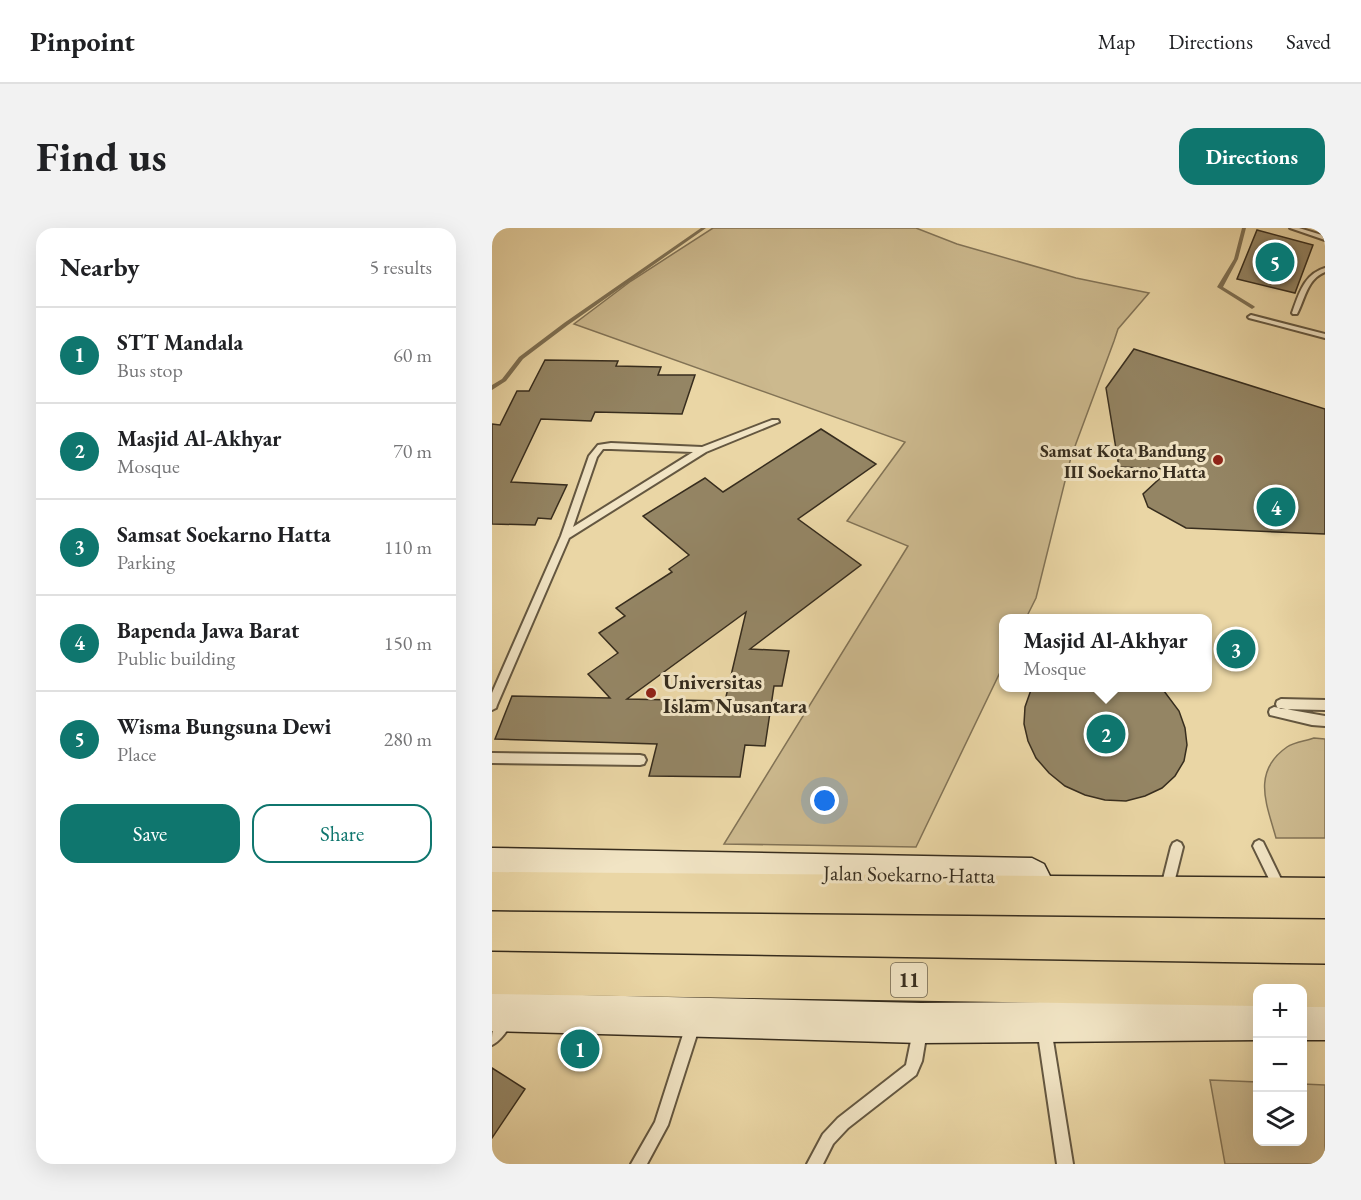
<!DOCTYPE html>
<meta charset="utf-8">
<style>
:root{--surface:#fff;--page:#f2f2f2;--text:#202124;--muted:#757577;--line:#e0e0e0;--accent:#0f766e}
body{margin:0;font-family:"EB Garamond",serif;background:var(--page);color:var(--text)}
.controls{position:absolute;right:18px;bottom:18px;display:grid;overflow:hidden;border-radius:12px;box-shadow:0 6px 24px #0002}
.controls button{width:54px;height:54px;display:grid;place-items:center;padding:0;border:0;border-bottom:2px solid var(--line);background:var(--surface);color:var(--text);font:30px sans-serif}
.you{position:absolute;left:333px;top:573px;width:21px;height:21px;margin:-15px;border:4px solid #fff;border-radius:50%;background:#1a73e8;box-shadow:0 0 0 9px #1a73e833}
.badge{display:grid;place-items:center;width:39px;height:39px;border-radius:50%;background:var(--accent);color:#fff;font-size:20px;font-weight:700}
.pin{position:absolute;translate:-50% -50%;border:3px solid #fff;box-shadow:0 2px 6px #0006}
.popup{position:absolute;left:507px;top:386px;width:213px;height:78px;box-sizing:border-box;display:grid;place-content:center;border-radius:12px;background:var(--surface);filter:drop-shadow(0 2px 4px #0005);font-size:20px;white-space:nowrap;color:var(--muted)}
.popup b{font-size:22px;color:var(--text)}
.popup::after{content:'';position:absolute;left:50%;top:100%;margin-left:-12px;border:12px solid transparent;border-top-color:var(--surface)}
.list{margin:0;padding:0;list-style:none}
h2{display:flex;justify-content:space-between;align-items:center;height:78px;margin:0;padding:0 24px;font-size:26px}
h2 small{font-size:20px;font-weight:400;color:var(--muted)}
.list li{display:grid;grid-template-columns:39px 1fr auto;gap:18px;align-items:center;box-sizing:border-box;height:96px;padding:0 24px;border-top:2px solid var(--line)}
.list b{display:block;font-size:22px;white-space:nowrap}
.list p{margin:0;font-size:20px;white-space:nowrap;color:var(--muted)}
.list em{font-size:20px;font-style:normal;color:var(--muted)}
.actions{display:flex;gap:12px;padding:18px 24px}
.actions a{flex:1;padding:14px 0;border:2px solid var(--accent);border-radius:18px;text-align:center;font-size:21px;color:var(--accent)}
.actions .main{background:var(--accent);color:#fff}
.icon{flex:none;width:33px;height:33px;fill:none;stroke:currentColor;stroke-width:2;stroke-linecap:round;stroke-linejoin:round}
.map{position:relative;flex:none;width:833px;height:936px;overflow:hidden;border-radius:18px}
header{display:flex;align-items:center;gap:36px;box-sizing:border-box;height:84px;padding:0 30px;background:var(--surface);border-bottom:2px solid var(--line)}
header strong{font-size:28px}
nav{display:flex;gap:33px;margin-inline-start:auto;font-size:21px}
.intro{display:flex;align-items:center;justify-content:space-between;box-sizing:border-box;height:144px;padding:0 36px}
h1{margin:0;font-size:42px}
.button{padding:15px 27px;border-radius:18px;background:var(--accent);color:#fff;font-size:21px;font-weight:700}
main{display:flex;gap:36px;padding:0 36px}
aside{flex:1;background:var(--surface);border-radius:18px;box-shadow:0 6px 24px #0002}
.map>svg:first-child{display:block}
.green{fill:#ccb98e;stroke:#827356;stroke-width:1.5}
.lines{fill:none;stroke-linecap:round;stroke-linejoin:round}
.stream{fill:#7e7053;fill-rule:evenodd}
.building{fill:#948564;stroke:#372d1e;stroke-width:1.5;fill-rule:evenodd}
.service-casing{stroke:#645740;stroke-width:4}
.secondary-casing{stroke:#372d1e;stroke-width:3}
.trunk-casing{stroke:#372d1e;stroke-width:3}
.service{fill:#f1e4c4;fill-rule:evenodd}
.secondary{fill:#f1e4c4;fill-rule:evenodd}
.trunk{fill:#ead6a5;fill-rule:evenodd}
.poi-dot{fill:#8f2418;stroke:#f1e4c4;stroke-width:2}
.labels{text-anchor:middle;dominant-baseline:central;stroke-width:6;stroke-linejoin:round;paint-order:stroke}
.far-poi-label{font-size:18px;font-weight:bold;fill:#372d1e;stroke:#f1e4c4;text-anchor:end}
.shield{fill:#f1e4c4;stroke:#6f6450;stroke-width:1.5}
.shield-label{font-size:20px;font-weight:bold;fill:#372d1e}
.poi-label{font-size:21px;font-weight:bold;fill:#372d1e;stroke:#f1e4c4;text-anchor:start}
.street-label{font-size:21px;fill:#372d1e;stroke:#f1e4c4}
</style>
<header>
<strong>Pinpoint</strong>
<nav><a>Map</a><a>Directions</a><a>Saved</a></nav>
</header>
<div class="intro"><h1>Find us</h1><a class="button">Directions</a></div>
<main>
<aside>
<h2>Nearby<small>5 results</small></h2>
<ul class="list">
<li><span class="badge">1</span><div><b>STT Mandala</b><p>Bus stop</p></div><em>60 m</em></li>
<li><span class="badge">2</span><div><b>Masjid Al-Akhyar</b><p>Mosque</p></div><em>70 m</em></li>
<li><span class="badge">3</span><div><b>Samsat Soekarno Hatta</b><p>Parking</p></div><em>110 m</em></li>
<li><span class="badge">4</span><div><b>Bapenda Jawa Barat</b><p>Public building</p></div><em>150 m</em></li>
<li><span class="badge">5</span><div><b>Wisma Bungsuna Dewi</b><p>Place</p></div><em>280 m</em></li>
</ul>
<div class="actions"><a class="main">Save</a><a>Share</a></div>
</aside>
<div class="map">
<svg width="833" height="936" viewBox="0 0 833 936">
<rect width="100%" height="100%" fill="#ead6a5"/>
<filter id="stains"><feTurbulence type="fractalNoise" baseFrequency=".00333" numOctaves="4"/><feColorMatrix values="0 0 0 0 .2 0 0 0 0 .09 0 0 0 0 .02 0 0 0 .5 -.17"/></filter>
<radialGradient id="worn" r=".72"><stop offset=".6" stop-color="#630" stop-opacity="0"/><stop offset="1" stop-color="#630" stop-opacity=".3"/></radialGradient>
<path class="green" d="M221,0H424L465,16L584,50L657,65L626,101L622,113L579,229L544,370L534,390H512V436L424,619L232,616L416,318L355,293L413,214L82,96L139,53Z
M822,510L833,511V610H784C775,577 759,544 795,519C802,514 814,513 822,510Z
M718,852L765,854L766,914H810L811,856L833,857V936H733Z"/>
<g class="lines">
<path class="stream" d="M209,0H214L76,97L31,131L14,153L0,162V157L10,151L27,129L72,95Z
M750,0H754L746,31L731,59L762,78L763,79L760,81L725,59L742,31Z"/>
</g>
<path class="building" d="M765,2L821,17L803,65L745,51Z
M642,121L833,181V306L694,300L656,279L651,266L678,241L627,239L614,160Z
M53,132L126,133L124,138L169,139L166,147H203L190,186L103,184L99,193L49,191L19,254L75,257L59,291L46,290L43,297L0,296V196L8,197L25,163H37Z
M329,201L384,236L306,291L369,337L258,421L297,423L290,458H282L273,518L253,517L248,549L157,548L165,516L3,511L20,468L118,470L96,446L126,425L107,405L133,388L124,380L180,344L177,341L197,327L151,288L213,250L231,264ZM254,384L233,473L135,471Z
M540,459H669L687,483L693,500L695,517L692,533L683,548L670,560L653,568L634,573L613,572L593,567L573,558L557,545L544,530L536,513L532,496L533,479Z
M0,840L33,861L0,910Z"/>
<g class="lines">
<defs>
<path id="service" d="M798,0H807L833,8V12Z
M833,40V44C815,51 813,71 805,86H801L800,85C807,66 812,46 833,40Z
M759,87L833,106V110L757,90L756,89Z
M280,192H286L287,194L214,224L77,310L5,477L4,480L0,482V465L69,308L97,228L106,217L119,215L210,219ZM111,221H119L201,224L81,299L105,229Z
M789,471L833,472V482L789,481L785,479L784,476L785,473Z
M782,479L833,488V498L820,497L778,487L777,484L778,481Z
M0,525L148,527L152,528L154,532L152,536L148,537L0,535Z
M767,612L771,614L789,651L787,655L783,657L779,655L761,618L763,614Z
M685,613L689,615L691,619L683,651L681,655L677,657L673,655L671,651L679,619L681,615Z
M13,787L18,789L20,794C16,802 8,813 0,817C0,804 0,793 13,787Z
M201,790L206,792L208,797L176,897L155,936H139L163,894L194,797L196,792Z
M552,793L557,795L559,800L581,936H565L545,800L547,795Z
M428,796L433,798L435,803L430,833L424,847L356,900L341,916L331,936H315L331,906L346,890L414,837L421,803L423,798Z"/>
<path id="secondary" d="M0,620L540,630L552,636L558,648L552,660L540,666L0,654Z
M0,765L429,775L766,772V812L429,815L0,803Z
M810,772H833V812H810Z"/>
<path id="trunk" d="M0,644L833,650V690L0,682Z
M0,724L833,737V779H810V760H766V778L0,766Z"/>
</defs>
<use href="#service" class="service-casing"/>
<use href="#secondary" class="secondary-casing"/>
<use href="#trunk" class="trunk-casing"/>
<use href="#service" class="service"/>
<use href="#secondary" class="secondary"/>
<use href="#trunk" class="trunk"/>
</g>
<g class="poi-dot">
<circle cx="726" cy="232" r="6"/>
<circle cx="159" cy="465" r="6"/>
</g>
<g class="labels">
<g class="far-poi-label">
<text x="714" y="222">Samsat Kota Bandung<tspan x="714" dy="21">III Soekarno Hatta</tspan></text>
</g>
<rect class="shield" x="399" y="735" width="36" height="34" rx="4.5"/>
<g class="shield-label">
<text x="417" y="752">11</text>
</g>
<g class="poi-label">
<text x="171" y="453">Universitas<tspan x="171" dy="24">Islam Nusantara</tspan></text>
</g>
<g class="street-label">
<text transform="translate(417 646) rotate(1)">Jalan Soekarno-Hatta</text>
</g>
</g>
<rect width="100%" height="100%" filter="url(#stains)"/>
<rect width="100%" height="100%" fill="url(#worn)"/>
</svg>
<div class="controls">
<button>+</button>
<button>−</button>
<button><svg class="icon" aria-label="layers" viewBox="0 0 24 24"><path d="M12 4l9 5-9 5-9-5zM3 14l9 5 9-5"/></svg></button>
</div>
<div class="you"></div>
<div class="pin badge" style="left:88px;top:821px">1</div>
<div class="pin badge" style="left:614px;top:506px">2</div>
<div class="popup"><b>Masjid Al-Akhyar</b>Mosque</div>
<div class="pin badge" style="left:744px;top:421px">3</div>
<div class="pin badge" style="left:784px;top:279px">4</div>
<div class="pin badge" style="left:783px;top:34px">5</div>
</div>
</main>
